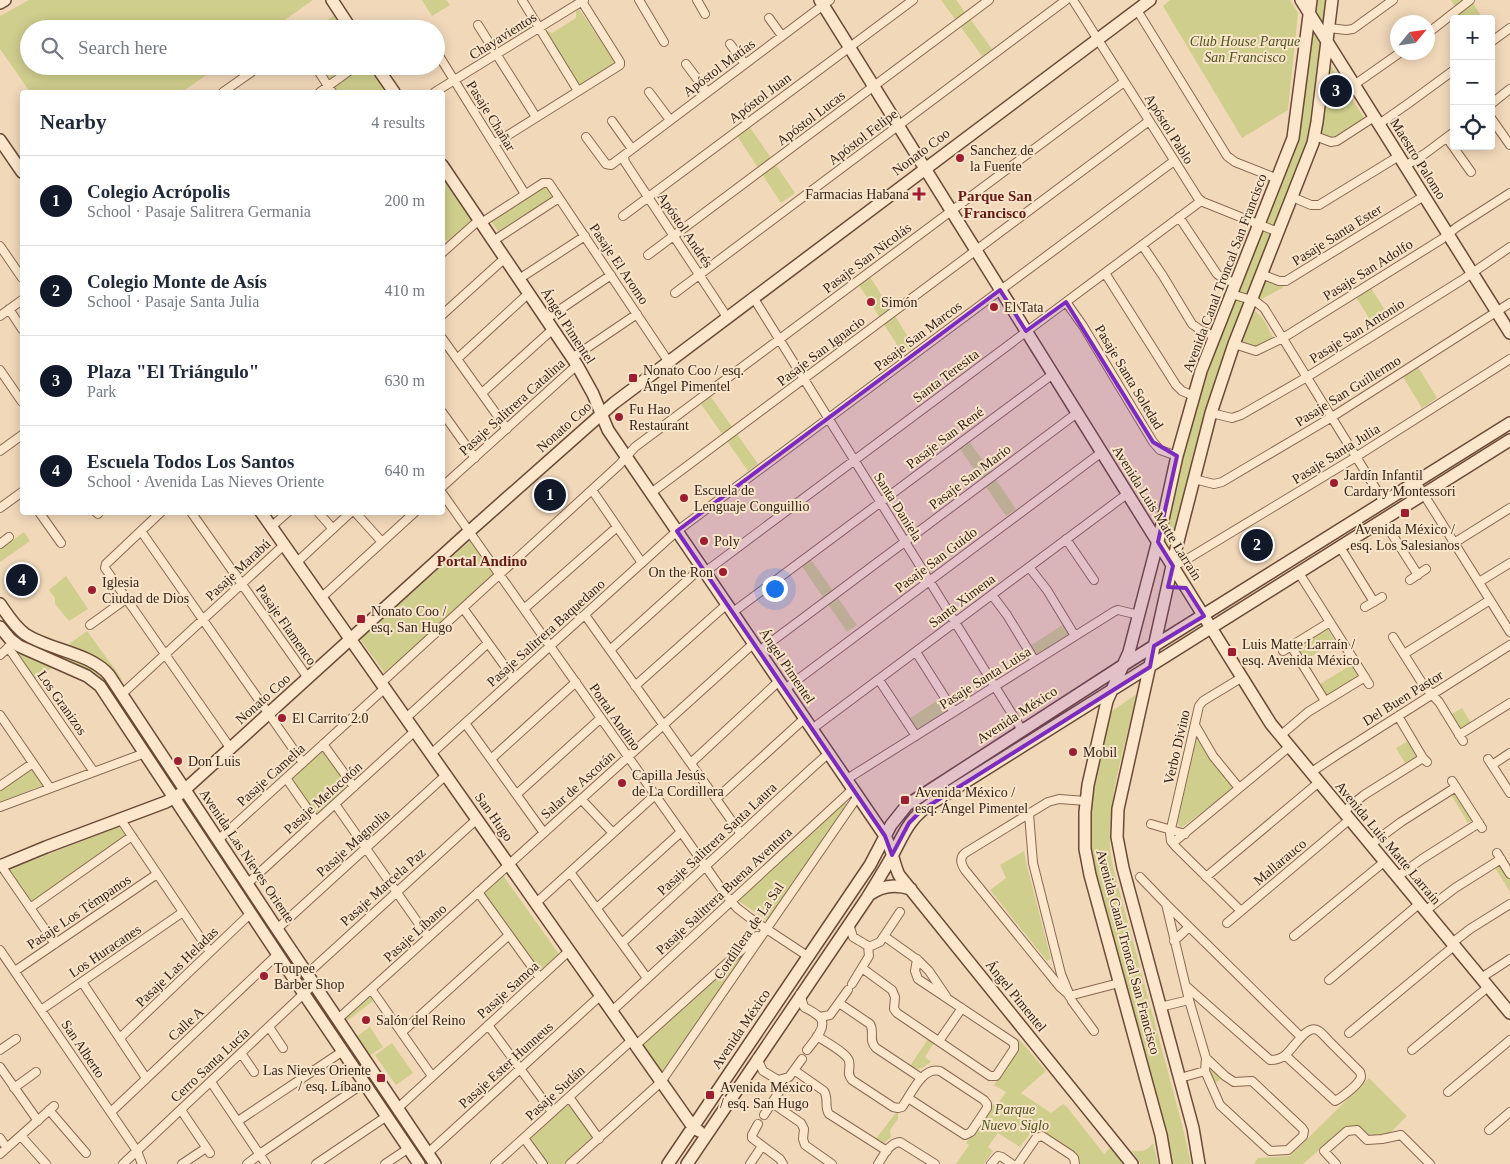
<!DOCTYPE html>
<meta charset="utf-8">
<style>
:root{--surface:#fff;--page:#f2f2f3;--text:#1f2937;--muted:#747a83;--line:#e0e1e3;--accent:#111827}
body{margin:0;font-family:Georgia,serif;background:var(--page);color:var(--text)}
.controls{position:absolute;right:15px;top:15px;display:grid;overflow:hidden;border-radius:5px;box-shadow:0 2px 12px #0003}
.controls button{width:45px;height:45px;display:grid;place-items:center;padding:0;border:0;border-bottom:1px solid var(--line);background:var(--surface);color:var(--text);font:25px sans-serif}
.compass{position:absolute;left:1390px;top:15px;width:45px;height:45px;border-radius:50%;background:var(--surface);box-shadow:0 2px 12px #0003;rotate:61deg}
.you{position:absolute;left:774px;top:588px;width:18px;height:18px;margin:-12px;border:4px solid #fff;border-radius:50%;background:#1a73e8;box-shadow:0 0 0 8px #1a73e833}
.badge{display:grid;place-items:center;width:32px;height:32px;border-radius:50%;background:var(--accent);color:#fff;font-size:16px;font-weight:700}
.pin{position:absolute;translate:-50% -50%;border:2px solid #fff;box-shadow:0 1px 5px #0006}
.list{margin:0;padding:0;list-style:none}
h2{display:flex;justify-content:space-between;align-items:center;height:65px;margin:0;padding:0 20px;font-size:21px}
h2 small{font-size:16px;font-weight:400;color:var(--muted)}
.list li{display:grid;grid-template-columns:32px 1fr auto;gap:15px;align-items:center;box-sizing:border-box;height:90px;padding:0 20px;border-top:1px solid var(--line)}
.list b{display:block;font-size:19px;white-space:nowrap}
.list p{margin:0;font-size:16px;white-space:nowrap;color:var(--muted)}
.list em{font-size:16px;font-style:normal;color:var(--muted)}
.icon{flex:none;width:28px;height:28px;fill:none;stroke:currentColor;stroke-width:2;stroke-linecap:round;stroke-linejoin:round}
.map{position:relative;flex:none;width:1510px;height:1164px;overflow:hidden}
.search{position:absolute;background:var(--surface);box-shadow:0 2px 12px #0003;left:20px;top:20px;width:425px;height:55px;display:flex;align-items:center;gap:12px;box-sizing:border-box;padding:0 18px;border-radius:28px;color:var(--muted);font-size:19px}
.panel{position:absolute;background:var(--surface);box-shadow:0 2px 12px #0003;left:20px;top:90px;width:425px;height:425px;border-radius:5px}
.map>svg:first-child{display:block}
.green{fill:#cfce8d}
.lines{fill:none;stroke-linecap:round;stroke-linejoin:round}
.street-casing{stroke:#896852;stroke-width:10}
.secondary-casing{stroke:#6a4936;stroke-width:14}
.street{stroke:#fce7cc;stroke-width:8}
.secondary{stroke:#fce7cc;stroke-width:11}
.marked{fill:#7b2cbf;fill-opacity:0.2;stroke:#7b2cbf;stroke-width:4;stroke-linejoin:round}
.poi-dot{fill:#9c1e30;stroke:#f8e4c9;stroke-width:2}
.labels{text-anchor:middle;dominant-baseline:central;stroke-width:4;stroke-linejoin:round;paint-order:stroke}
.street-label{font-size:14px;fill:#362319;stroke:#f8e4c9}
.park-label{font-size:14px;font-style:italic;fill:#4e541e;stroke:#f8e4c9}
.poi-label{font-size:14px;fill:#362319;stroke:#f8e4c9;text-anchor:start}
.neighbourhood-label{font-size:15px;font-weight:bold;fill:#661a15;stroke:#f8e4c9}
</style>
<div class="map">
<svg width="1510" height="1164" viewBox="0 0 1510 1164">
<rect width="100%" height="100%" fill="#f1d8b9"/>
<path class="green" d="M29,0H313L272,29H29V66H219L182,92H30L0,49V16Z
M422,0H446L450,5L432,16Z
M941,0H956L992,49L982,56Z
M1170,0H1290L1298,13L1288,110L1242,138L1163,6Z
M1316,0H1328L1311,132L1242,306L1222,367L1173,550L1162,538L1210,358L1286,168Z
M1451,0H1471L1483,19H1463Z
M579,9L617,64L578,88L543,31L545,30L552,33L576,18V11Z
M337,13L347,29H316Z
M1328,61L1366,121L1337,139H1330L1319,135Z
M319,66H372L389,92H336Z
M749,126L795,193L781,203L736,134Z
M442,172L475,220L448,244L443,237Z
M547,184L555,196L499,233L490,219Z
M870,277L914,346L903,354L859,285Z
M1264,279L1284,287L1262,299L1264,303L1256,299Z
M1371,288L1390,318L1375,328L1356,297Z
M1252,310C1264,315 1268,328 1273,338L1253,350L1238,345Z
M1418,367L1437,398L1422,408L1403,377Z
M711,397L758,464L748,471L701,404Z
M970,442L1016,509L1006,516L960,449Z
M24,532L30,541L0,562V545L4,543L6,545Z
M470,541L494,574L386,675L360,639Z
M810,558L857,625L847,632L801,565Z
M66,576L88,609L69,621L55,604V598L49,590Z
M0,609L20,636L102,672L178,788L174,790L102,681L96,675L17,640L0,617Z
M1064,624L1070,636L1037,657L1028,647Z
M1327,628L1335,641L1303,662L1294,649Z
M87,631L122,679L120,681L106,663L100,658L69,644Z
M12,648L52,668L34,680Z
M1351,665L1358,676L1327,696L1320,684Z
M1137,694C1125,747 1103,809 1112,863L1183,1128L1191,1164H1172L1168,1136L1097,881L1090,842L1091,804L1109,713Z
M941,698L950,711L918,733L907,720Z
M1462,708L1471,723L1460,730L1450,715Z
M1197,737L1209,758L1234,788L1181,828L1177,823Z
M1408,741L1417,756L1405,763L1396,748Z
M323,749L349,784L348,788L319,815H315L291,781L292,777Z
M31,767L43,785L0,802V788Z
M1455,790L1473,820L1468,823L1450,793Z
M844,802L847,805L769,922L736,899Z
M189,803L307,980L306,983L302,984L184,806Z
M119,827L126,836L30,903L7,870Z
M1024,851L1027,866L1051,959L1047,961L990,890L1006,878L1000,865Z
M1499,863L1510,880V892L1494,866Z
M502,874L559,954L538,972L482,892Z
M748,949L662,1077L641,1047Z
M368,993L373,1001L347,1021L343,1016Z
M312,994H315L430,1164H423L310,997Z
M370,1027L383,1047L369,1056L357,1036Z
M1018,1038L1046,1071L1021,1093L1051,1113L1063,1104L1067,1107L1104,1154L1110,1148L1124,1164H1079L1076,1156L1073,1153L1042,1130L1032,1131L1020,1147L998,1133L988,1147L993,1151L984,1164H956L969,1145L966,1143L993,1104L997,1105L1006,1092L994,1085L1019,1045Z
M928,1039L934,1043L925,1057L931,1062C923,1067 920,1072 910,1066Z
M392,1043L413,1073L396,1085L375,1055Z
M1206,1058L1225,1076L1211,1086Z
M1369,1078L1407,1116L1389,1134L1369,1137L1357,1126H1349L1343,1129L1303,1164H1254L1258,1158L1290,1156Z
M567,1103L593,1136L563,1164H548L530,1139Z
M898,1110V1119L890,1130L891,1137L883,1144L875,1140Z
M1153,1143L1158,1164H1141L1132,1151C1141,1151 1147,1152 1153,1143Z"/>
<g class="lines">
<defs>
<path id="street" d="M522,0L578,91
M639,0L664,42
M697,0L705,14
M1073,0L1198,198L1203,202L1278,232
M1137,10L1227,156L1235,162L1278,179
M769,18L782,36
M478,25L536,117
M1329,28L1346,30L1353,29L1393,0
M1428,33L1470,0
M1491,42L1510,28
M730,44L745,64
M436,51L525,194
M686,64L707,92
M315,66L332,92
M1354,85L1401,52
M223,92L260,66
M320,92L356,66
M435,92L584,0
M649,92L670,120
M1491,104L1510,89
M1491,118L1510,145
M612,121L632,149
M1379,124L1409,103L1454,70
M1315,136L1331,142L1337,141L1374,117
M586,137L606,164L611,165L830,0
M1447,138L1471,172
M494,144L620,65V62L581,0
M624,157L625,162L727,317
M1405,166L1426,153L1454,132
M1292,197L1311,205H1319L1399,156
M623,216L913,0
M1179,217L1217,274L1222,278L1235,283
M481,223L543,183H549L668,361
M493,241L559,198
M1142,245L1163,276L1192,324L1199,329L1214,336
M0,246L22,278
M442,253L479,220
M648,255L989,0
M1105,273L1176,385L1182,391L1194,396
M1261,274L1279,281H1286L1424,196
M519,279L585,236
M675,293L1066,0
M1231,294L1255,301L1264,308L1384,502
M753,297L1022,730
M1066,302L1083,326L1153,442L1160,450L1177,456
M9,309L22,329
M442,315L505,258
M0,316L22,300
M546,319L611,275
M442,338L507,429
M1234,344L1256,351L1283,338L1442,239L1457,227L1510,193
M572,358L637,314
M457,359L529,293
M0,370L22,402
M482,393L553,329
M442,412L475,458
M1211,413L1232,418L1241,415L1307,377L1462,280L1510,247
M0,451L22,435
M1194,479L1214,484L1222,482L1332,417L1510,303
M1416,482L1510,632
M442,487L577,365
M592,490L642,563
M442,493L725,894L737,908L750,918L809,957
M651,493L1149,121
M0,508L22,492
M39,512L61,543
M96,512L98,514
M161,512L106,564L105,568L231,749
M191,512L308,678
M318,512L333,529
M355,512L382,542
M1383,520L1418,575
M271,527L288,512
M141,531L303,763
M1066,539L1094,580
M1454,543L1510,508
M0,544L9,537
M1340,547L1374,602
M296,563L351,512
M1173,566L1184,561L1351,460L1510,359
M1029,567L1047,590L1075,636
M705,572L1201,201
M1299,573L1369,684
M1410,580L1426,569
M1479,582L1510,563
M992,595L1007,615L1035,661
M321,598L415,512
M1365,607L1382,597
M463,608L514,679
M524,609L617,527
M733,612L1053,374
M585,615L741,834
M90,625L126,599
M1393,637L1424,686L1439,702L1463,741
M1291,646L1325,701
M8,647L94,772
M610,650L702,567
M759,651L1077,413
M1283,651L1330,622
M916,652L954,712
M1404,654L1490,600
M0,655L11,645
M879,680L916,736
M381,683L619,465L635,447L1124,82
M635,686L727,604
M785,689L1102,452
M122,694L284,545
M0,715L50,788
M1398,716L1423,758L1427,762
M406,718L488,643
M465,723L544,833
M1195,725L1213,756L1239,788
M812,729L1127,494
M1459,735L1510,703
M1280,736L1308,712L1365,677
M323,744L354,787
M431,754L677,531L1174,161
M491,759L576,682
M1488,759L1510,793
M691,763L779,681
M1492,765L1510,753
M1310,773L1337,755L1510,645
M286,778L316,821
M847,779L1115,611L1118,610L1139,615
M1452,781L1482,828
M0,786L33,763
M517,794L601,718
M581,799L613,833
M716,799L805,718
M335,804L428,937
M0,807L145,753
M1343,812L1364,795L1423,758
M1029,814L1033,863L1061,974L1072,1001L1094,1031
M121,820L210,952
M1151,824L1185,834
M218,840L385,688
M1173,843L1289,747
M1370,845L1401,822L1456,787
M1497,853L1510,874
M0,864L55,944
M570,872L647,978
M1140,877L1166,904L1301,1037
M1206,877L1318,783
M1397,877L1422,859L1479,823
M247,884L415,731
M478,892L540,978
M536,903L655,795
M1166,904L1189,1000L1206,1058L1205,1071L1220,1105L1270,1151L1288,1150L1303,1136L1304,1131L1302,1128L1252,1081L1234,1082L1225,1076L1206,1058
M30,908L132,836
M597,908L681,832
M1241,911L1176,847L1171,841L1170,833L1199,706L1203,701L1241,678
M1425,911L1455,888L1501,859
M1227,923L1349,820
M849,924L853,937L868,946H871L880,942L900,912
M277,929L446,775
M884,936L919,961L929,971L946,996
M1294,936L1384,862
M1174,941L1189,927
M622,943L812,768L829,753
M1452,943L1470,929L1510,904
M0,950L137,1151L142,1164
M862,968L892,990L895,997L894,1009L897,1013L990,1076H996L1014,1049V1043L918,979L915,971L917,959
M15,971L157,874
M307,974L477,819
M1481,978L1510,959
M1329,980L1419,904
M82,982L146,1078
M852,984L869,956L868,946
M1186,986L1270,1060C1275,1060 1280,1059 1284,1056C1293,1050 1307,1022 1319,1031C1323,1034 1326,1038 1330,1042C1340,1052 1350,1062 1360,1072C1361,1076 1362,1077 1359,1081C1355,1087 1341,1098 1335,1101L1286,1056
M371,989L432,1076
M800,994L804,1007C809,1010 818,1014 821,1019C827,1028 812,1043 807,1050
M1068,994L1060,987L965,870C961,864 959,858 965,853L1048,802L1059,799L1086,801
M1069,996L1119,983
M839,1003L870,1024C875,1032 868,1040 876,1048L921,1078
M1160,1007L1189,1000
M41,1010L183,912
M612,1011L853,789
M820,1017L830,1015L848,990
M338,1019L754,643
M488,1025L552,1112
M269,1027L283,1048
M402,1032L509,935
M1349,1033L1454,946
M817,1036C824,1041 847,1053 849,1061C851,1069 846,1073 852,1080L893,1107L898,1108L902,1107C911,1095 922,1066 940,1071L984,1100L987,1104V1108L971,1132L965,1135L908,1098
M120,1038L251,913
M939,1041L962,1008
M636,1045L757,936
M0,1050L16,1039
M1412,1050L1488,987
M241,1053L254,1072
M757,1058L763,1071L778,1080L780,1086L779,1092L764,1115
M0,1067L38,1121
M794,1070L824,1091C829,1099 824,1107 829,1114L887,1151
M1180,1078L1205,1071
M778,1080L789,1077L802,1059
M211,1082L266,1164
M14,1088L36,1072
M1448,1092L1510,1040
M569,1097L599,1139
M772,1103L801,1123L804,1129L803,1139L805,1145L832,1164
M398,1108L569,951
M49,1110L86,1153
M181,1110L210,1153
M111,1112L278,954
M238,1121L343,1051
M758,1124L752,1135V1138L780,1159L783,1164
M1489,1130L1510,1112
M21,1136L46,1164
M0,1138L7,1148
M524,1138L543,1164
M428,1153L601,995
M0,1154L54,1106
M123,1164L314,984
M182,1164L206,1148
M247,1164L264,1151L364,1083
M316,1164L387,1116
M385,1164L409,1148
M495,1164L632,1040
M570,1164L661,1082L858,796
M750,1164L762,1146
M878,1164C884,1155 889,1143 900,1142L935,1164
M991,1164L998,1156L1002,1157L1012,1164
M1018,1164L1036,1138L1042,1136L1071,1155L1074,1158L1075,1164
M1336,1164L1324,1151L1347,1131L1357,1130L1367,1140L1382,1139L1401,1135L1430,1164"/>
<path id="secondary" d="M332,0L351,29
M820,0L1271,724L1510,1013
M1301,0L1510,333
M0,3L5,0
M376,66L394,92
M0,140L22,172
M442,165L577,365L593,394L608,430L885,836C892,848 893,862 899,875L1132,1164
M261,512L693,1127L699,1131
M0,604C7,614 14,626 25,634C49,650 91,653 109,675L277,929L435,1164
M0,627L10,639L19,646L87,676L100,686L304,994L419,1164
M0,866L46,847L166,802L180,794L464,536L614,403L1150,0
M869,895C882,885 896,884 911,889
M668,1164L870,865L891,825L907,805L1125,664L1510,423
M687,1164L867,898C875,885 883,872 891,858C904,834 908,819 932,803L1510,440
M1166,1164L1161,1135L1090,875L1085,849V812L1088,785L1107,701L1129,652L1160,533L1177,456L1201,371L1293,138L1311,0
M1199,1164L1193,1128L1123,868L1117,837L1118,809L1174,557L1211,413L1234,344L1313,143L1317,122L1332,0"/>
</defs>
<use href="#street" class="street-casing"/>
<use href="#secondary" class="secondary-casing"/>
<use href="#street" class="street"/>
<use href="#secondary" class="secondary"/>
</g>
<path class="marked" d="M1000,290L1026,331L1066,302L1153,442L1177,456L1158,542L1173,566L1168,587L1186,588L1204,616L1154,646L1150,667L922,810L909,823L892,855L885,836L677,531Z"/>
<g class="poi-dot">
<circle cx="960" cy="158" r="5"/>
<path d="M916.5 186.5h5v5h5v5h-5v5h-5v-5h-5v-5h5z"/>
<circle cx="871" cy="302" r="5"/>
<circle cx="994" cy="307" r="5"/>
<rect x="628" y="373" width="10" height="10" rx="2.5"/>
<circle cx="619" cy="417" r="5"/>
<circle cx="1334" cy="483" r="5"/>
<circle cx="684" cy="498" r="5"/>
<rect x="1400" y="508" width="10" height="10" rx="2.5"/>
<circle cx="704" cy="541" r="5"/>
<circle cx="723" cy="572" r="5"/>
<circle cx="92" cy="590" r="5"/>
<rect x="356" y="614" width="10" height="10" rx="2.5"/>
<rect x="1227" y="647" width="10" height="10" rx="2.5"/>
<circle cx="282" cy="718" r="5"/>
<circle cx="1073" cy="752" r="5"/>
<circle cx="178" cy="761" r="5"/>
<circle cx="622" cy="783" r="5"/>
<rect x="900" y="795" width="10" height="10" rx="2.5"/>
<circle cx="264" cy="976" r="5"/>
<circle cx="366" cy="1020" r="5"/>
<rect x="376" y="1073" width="10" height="10" rx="2.5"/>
<rect x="705" y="1090" width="10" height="10" rx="2.5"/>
</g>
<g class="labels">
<g class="street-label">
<text transform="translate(503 36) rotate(-32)">Chayavientos</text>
<text transform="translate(719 68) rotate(-37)">Apóstol Matías</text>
<text transform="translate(760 98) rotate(-37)">Apóstol Juan</text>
<text transform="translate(491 116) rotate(58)">Pasaje Chañar</text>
<text transform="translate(811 118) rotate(-37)">Apóstol Lucas</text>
<text transform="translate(1169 129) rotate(58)">Apóstol Pablo</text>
<text transform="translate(863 137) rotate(-37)">Apóstol Felipe</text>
<text transform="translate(921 152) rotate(-37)">Nonato Coo</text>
<text transform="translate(1418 159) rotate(58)">Maestro Palomo</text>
<text transform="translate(685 230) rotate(56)">Apóstol Andrés</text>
<text transform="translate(1337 235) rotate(-32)">Pasaje Santa Ester</text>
<text transform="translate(867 258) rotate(-37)">Pasaje San Nicolás</text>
<text transform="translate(619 264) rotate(56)">Pasaje El Aromo</text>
<text transform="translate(1368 270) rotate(-32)">Pasaje San Adolfo</text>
<text transform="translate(1225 273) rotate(-69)">Avenida Canal Troncal San Francisco</text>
<text transform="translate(568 326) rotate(57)">Ángel Pimentel</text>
<text transform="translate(1357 331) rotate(-32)">Pasaje San Antonio</text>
<text transform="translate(918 336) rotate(-37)">Pasaje San Marcos</text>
<text transform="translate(821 351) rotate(-37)">Pasaje San Ignacio</text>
<text transform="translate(946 376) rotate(-37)">Santa Teresita</text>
<text transform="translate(1129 377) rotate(59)">Pasaje Santa Soledad</text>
<text transform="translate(1348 391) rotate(-32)">Pasaje San Guillermo</text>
<text transform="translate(512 407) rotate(-42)">Pasaje Salitrera Catalina</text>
<text transform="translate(564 427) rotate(-42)">Nonato Coo</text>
<text transform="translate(945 438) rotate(-37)">Pasaje San René</text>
<text transform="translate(1336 454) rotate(-32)">Pasaje Santa Julia</text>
<text transform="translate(970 477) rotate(-37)">Pasaje San Mario</text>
<text transform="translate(898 507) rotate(58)">Santa Daniela</text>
<text transform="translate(1157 513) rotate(58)">Avenida Luis Matte Larraín</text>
<text transform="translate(936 560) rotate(-37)">Pasaje San Guido</text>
<text transform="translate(238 570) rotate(-43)">Pasaje Marabú</text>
<text transform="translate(962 601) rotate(-37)">Santa Ximena</text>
<text transform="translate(286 625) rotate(55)">Pasaje Flamenco</text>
<text transform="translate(546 633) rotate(-42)">Pasaje Salitrera Baquedano</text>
<text transform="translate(787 666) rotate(56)">Ángel Pimentel</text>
<text transform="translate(985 678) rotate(-32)">Pasaje Santa Luisa</text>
<text transform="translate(1403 698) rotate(-32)">Del Buen Pastor</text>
<text transform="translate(263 699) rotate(-42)">Nonato Coo</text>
<text transform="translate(62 703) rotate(55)">Los Granizos</text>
<text transform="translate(1017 715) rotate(-33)">Avenida México</text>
<text transform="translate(615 717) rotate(55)">Portal Andino</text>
<text transform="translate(1177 747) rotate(-77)">Verbo Divino</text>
<text transform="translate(271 775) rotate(-42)">Pasaje Camelia</text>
<text transform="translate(578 785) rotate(-42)">Salar de Ascotán</text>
<text transform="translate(323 798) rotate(-42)">Pasaje Melocotón</text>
<text transform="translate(494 817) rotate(55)">San Hugo</text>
<text transform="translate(717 839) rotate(-43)">Pasaje Salitrera Santa Laura</text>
<text transform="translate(353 843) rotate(-42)">Pasaje Magnolia</text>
<text transform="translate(1388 843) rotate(50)">Avenida Luis Matte Larraín</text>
<text transform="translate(247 856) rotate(56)">Avenida Las Nieves Oriente</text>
<text transform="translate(1280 862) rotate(-40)">Mallarauco</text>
<text transform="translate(383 887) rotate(-42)">Pasaje Marcela Paz</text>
<text transform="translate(724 891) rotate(-43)">Pasaje Salitrera Buena Aventura</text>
<text transform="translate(79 912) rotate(-34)">Pasaje Los Témpanos</text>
<text transform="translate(749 931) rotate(-56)">Cordillera de La Sal</text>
<text transform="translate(415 933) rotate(-42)">Pasaje Líbano</text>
<text transform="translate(105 951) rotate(-34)">Los Huracanes</text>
<text transform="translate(1128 952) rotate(75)">Avenida Canal Troncal San Francisco</text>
<text transform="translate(177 967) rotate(-44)">Pasaje Las Heladas</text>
<text transform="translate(508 990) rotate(-42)">Pasaje Samoa</text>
<text transform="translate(1016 996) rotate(51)">Ángel Pimentel</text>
<text transform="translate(186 1024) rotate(-43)">Calle A</text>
<text transform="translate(741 1029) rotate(-56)">Avenida México</text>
<text transform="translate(83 1049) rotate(56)">San Alberto</text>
<text transform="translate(210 1065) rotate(-43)">Cerro Santa Lucía</text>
<text transform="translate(506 1065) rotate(-42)">Pasaje Ester Hunneus</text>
<text transform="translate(555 1093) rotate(-42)">Pasaje Sudán</text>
</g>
<g class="park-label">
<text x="1245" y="41">Club House Parque<tspan x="1245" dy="16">San Francisco</tspan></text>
<text x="1015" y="1109">Parque<tspan x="1015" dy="16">Nuevo Siglo</tspan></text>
</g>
<g class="poi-label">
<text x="970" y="150">Sanchez de<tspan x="970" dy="16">la Fuente</tspan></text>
<text x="909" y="194" text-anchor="end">Farmacias Habana</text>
<text x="881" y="302">Simón</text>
<text x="1004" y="307">El Tata</text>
<text x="643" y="370">Nonato Coo / esq.<tspan x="643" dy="16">Ángel Pimentel</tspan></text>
<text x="629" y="409">Fu Hao<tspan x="629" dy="16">Restaurant</tspan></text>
<text x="1344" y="475">Jardín Infantil<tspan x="1344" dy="16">Cardary Montessori</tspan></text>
<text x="694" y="490">Escuela de<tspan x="694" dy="16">Lenguaje Conguillio</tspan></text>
<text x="1405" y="529" text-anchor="middle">Avenida México /<tspan x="1405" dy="16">esq. Los Salesianos</tspan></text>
<text x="714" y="541">Poly</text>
<text x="713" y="572" text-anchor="end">On the Ron</text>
<text x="102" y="582">Iglesia<tspan x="102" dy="16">Ciudad de Dios</tspan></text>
<text x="371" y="611">Nonato Coo /<tspan x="371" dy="16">esq. San Hugo</tspan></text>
<text x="1242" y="644">Luis Matte Larraín /<tspan x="1242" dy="16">esq. Avenida México</tspan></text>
<text x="292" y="718">El Carrito 2.0</text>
<text x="1083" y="752">Mobil</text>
<text x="188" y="761">Don Luis</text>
<text x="632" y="775">Capilla Jesús<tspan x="632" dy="16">de La Cordillera</tspan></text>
<text x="915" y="792">Avenida México /<tspan x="915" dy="16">esq. Ángel Pimentel</tspan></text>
<text x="274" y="968">Toupee<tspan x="274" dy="16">Barber Shop</tspan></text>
<text x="376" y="1020">Salón del Reino</text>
<text x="371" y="1070" text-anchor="end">Las Nieves Oriente<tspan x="371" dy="16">/ esq. Líbano</tspan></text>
<text x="720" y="1087">Avenida México<tspan x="720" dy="16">/ esq. San Hugo</tspan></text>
</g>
<g class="neighbourhood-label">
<text x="995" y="196">Parque San<tspan x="995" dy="17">Francisco</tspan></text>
<text x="482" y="561">Portal Andino</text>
</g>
</g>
</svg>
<div class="controls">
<button>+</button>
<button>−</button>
<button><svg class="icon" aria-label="locate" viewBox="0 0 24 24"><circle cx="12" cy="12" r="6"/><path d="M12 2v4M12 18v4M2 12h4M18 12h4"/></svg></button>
</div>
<svg class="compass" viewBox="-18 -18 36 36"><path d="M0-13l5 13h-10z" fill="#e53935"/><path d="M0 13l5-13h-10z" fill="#747a83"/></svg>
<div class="you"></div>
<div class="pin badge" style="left:550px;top:495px">1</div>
<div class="pin badge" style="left:1257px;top:545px">2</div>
<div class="pin badge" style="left:1336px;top:91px">3</div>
<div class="pin badge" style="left:22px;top:580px">4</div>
<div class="search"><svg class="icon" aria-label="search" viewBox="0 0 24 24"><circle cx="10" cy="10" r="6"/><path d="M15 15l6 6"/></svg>Search here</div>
<section class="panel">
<h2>Nearby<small>4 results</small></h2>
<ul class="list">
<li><span class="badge">1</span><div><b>Colegio Acrópolis</b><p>School · Pasaje Salitrera Germania</p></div><em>200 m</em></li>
<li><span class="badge">2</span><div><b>Colegio Monte de Asís</b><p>School · Pasaje Santa Julia</p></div><em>410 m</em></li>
<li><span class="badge">3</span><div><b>Plaza &quot;El Triángulo&quot;</b><p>Park</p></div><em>630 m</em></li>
<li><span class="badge">4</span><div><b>Escuela Todos Los Santos</b><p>School · Avenida Las Nieves Oriente</p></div><em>640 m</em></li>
</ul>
</section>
</div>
